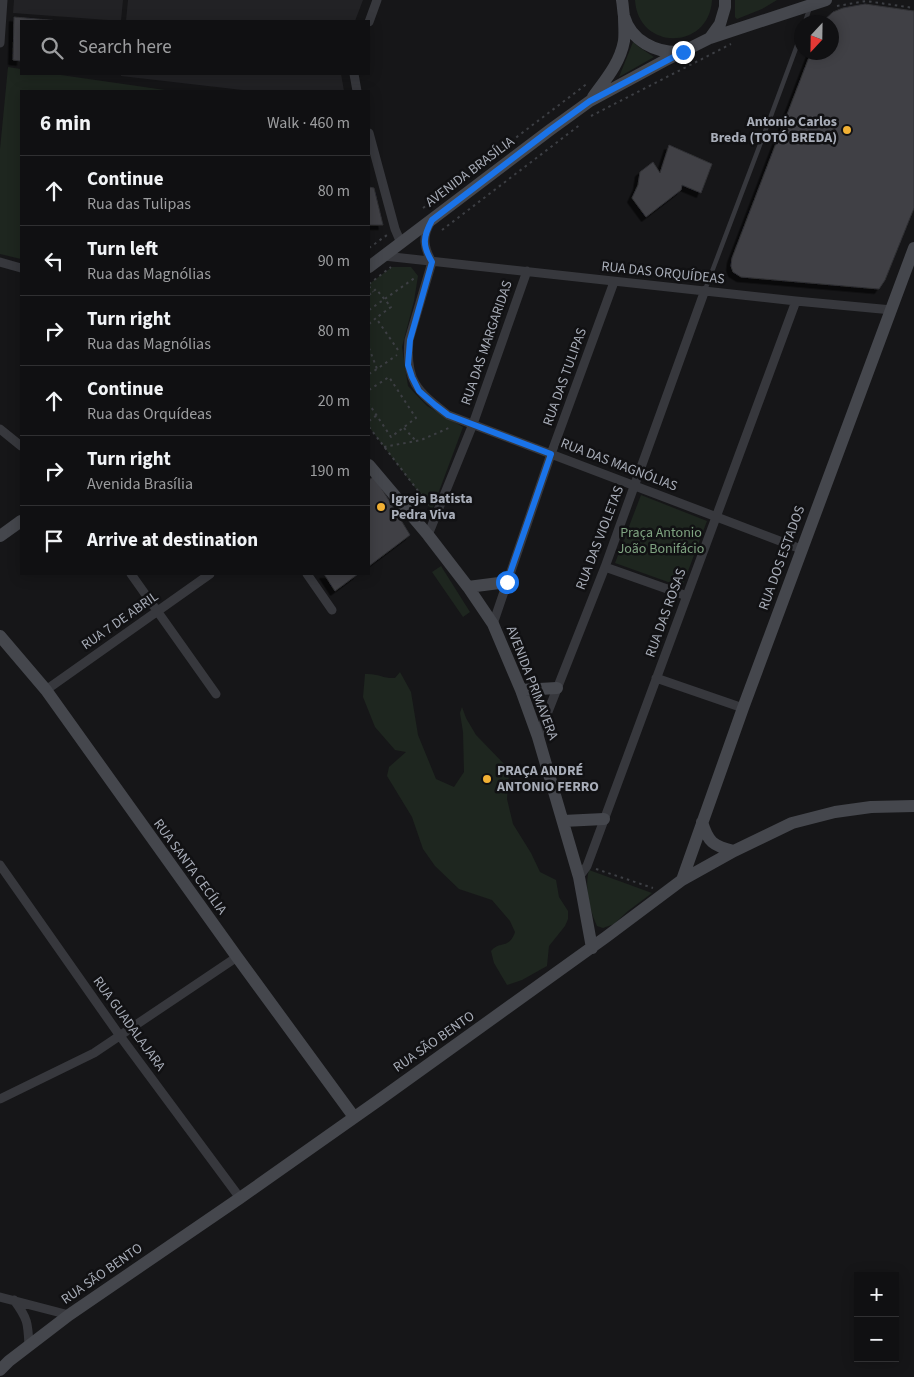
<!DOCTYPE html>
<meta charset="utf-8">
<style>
:root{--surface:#101012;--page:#1e1e20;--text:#f1f3f6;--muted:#9c9d9f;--line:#303032}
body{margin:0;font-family:"Source Sans 3",sans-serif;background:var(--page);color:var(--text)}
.controls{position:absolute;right:15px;bottom:15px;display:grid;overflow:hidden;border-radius:0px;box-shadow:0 2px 12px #0003}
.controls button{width:45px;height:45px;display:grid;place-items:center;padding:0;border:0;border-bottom:1px solid var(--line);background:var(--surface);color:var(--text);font:25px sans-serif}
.compass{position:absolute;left:794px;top:15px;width:45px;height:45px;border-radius:50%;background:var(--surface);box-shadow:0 2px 12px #0003;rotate:202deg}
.stop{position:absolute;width:15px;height:15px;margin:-11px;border:4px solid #1a73e8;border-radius:50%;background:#fff}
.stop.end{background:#1a73e8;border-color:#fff;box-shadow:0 1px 5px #0008}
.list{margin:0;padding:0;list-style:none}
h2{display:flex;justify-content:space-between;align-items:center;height:65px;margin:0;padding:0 20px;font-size:21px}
h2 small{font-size:16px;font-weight:400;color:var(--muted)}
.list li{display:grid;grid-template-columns:32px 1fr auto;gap:15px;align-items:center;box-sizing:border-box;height:70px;padding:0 20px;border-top:1px solid var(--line)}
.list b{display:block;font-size:19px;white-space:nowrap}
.list p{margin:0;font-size:16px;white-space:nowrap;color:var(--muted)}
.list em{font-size:16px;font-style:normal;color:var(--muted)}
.icon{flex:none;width:28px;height:28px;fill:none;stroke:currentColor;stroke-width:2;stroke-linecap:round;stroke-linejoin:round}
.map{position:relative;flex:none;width:914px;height:1377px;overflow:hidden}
.search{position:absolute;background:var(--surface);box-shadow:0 2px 12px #0003;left:20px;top:20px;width:350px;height:55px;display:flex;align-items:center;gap:12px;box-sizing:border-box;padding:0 18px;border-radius:0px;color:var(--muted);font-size:19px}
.panel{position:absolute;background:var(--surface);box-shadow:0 2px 12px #0003;left:20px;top:90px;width:350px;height:485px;border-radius:0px}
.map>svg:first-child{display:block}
.built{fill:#222225}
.green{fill:#1e261f}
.building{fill:#404145;stroke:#303034;filter:url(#shadow)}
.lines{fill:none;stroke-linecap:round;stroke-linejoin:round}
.path{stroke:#3d3f44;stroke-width:2;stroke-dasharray:2.5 4;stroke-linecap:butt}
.lane{stroke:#37383d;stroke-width:4.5}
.street{stroke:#37383d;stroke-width:9}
.secondary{stroke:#45474d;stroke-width:12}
.route{stroke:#1a73e8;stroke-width:6}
.poi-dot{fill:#f2b134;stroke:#111113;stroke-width:2}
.labels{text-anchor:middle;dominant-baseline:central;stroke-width:5;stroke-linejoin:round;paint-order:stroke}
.poi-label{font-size:14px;font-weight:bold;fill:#a8adb8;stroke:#111113;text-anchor:start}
.street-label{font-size:14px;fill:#a8adb8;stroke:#111113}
.park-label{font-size:14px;fill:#7fa381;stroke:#111113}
</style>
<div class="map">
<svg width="914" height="1377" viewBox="0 0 914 1377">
<defs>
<filter id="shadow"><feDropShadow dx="-4.5" dy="4.5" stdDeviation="0" flood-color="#0009"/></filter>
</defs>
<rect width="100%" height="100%" fill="#161618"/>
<path class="built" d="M14,0H123L121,21L13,13Z
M128,0H363L355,21H126Z
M121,74H341L344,91H251L121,76Z"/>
<path class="green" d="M635,0H712C709,51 638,51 635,0Z
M735,0H777L762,9L737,19L735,17Z
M633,42L639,47L654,57L619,77Z
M8,67L21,69V74H54L172,91H21V259L0,254V149Z
M392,267H411L418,276L414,301L402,347L408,386L427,406L463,427L432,510L369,427V284Z
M641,495L707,521L682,587L615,563Z
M441,566L470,612L463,617L432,572Z
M400,672L411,692L418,735L436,779L454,787L464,772L463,732L460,713L462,707L466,718L476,735L507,767L509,774L507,799L513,824L531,853L540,872L556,880L559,897L568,911V919L565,926L549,946L547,966L522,980L507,985L494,963L491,951C500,940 509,950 515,932L510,921L492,900L459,889L435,866L423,849L412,817L387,776L389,767L406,752L395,750L375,727L363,697L365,674C378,673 384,679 395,678Z
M589,870L652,893L628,911L614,924L603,928L597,926C590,911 584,887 589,870Z"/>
<path class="building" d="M865,4L914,11V208L885,280L879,289L741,277L733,272L731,266L732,258L811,52H832V22H822L833,12L843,8Z
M14,17L60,21H21V61L13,60Z
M669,145L712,164L701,193L682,185L681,190L646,217L632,198L638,185L640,172L653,162L660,173Z
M369,187L374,188L383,225H369Z
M374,476L410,535L369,566V480Z
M324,574H358L335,591Z"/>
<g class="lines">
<path class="path" d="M837,6L866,1L914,8
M591,116L731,44
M423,208L588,83
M442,230L581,124
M369,248L387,235
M369,284L391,267
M369,286L373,292
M369,295L376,289L391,307L376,318
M369,310L416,277
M369,324L376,318L398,350
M369,348L377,369L397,355
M369,374L377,369
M369,390L389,377L416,418L391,437L369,404
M369,421L377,415
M369,427L429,505
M404,428L416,441
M384,447L421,440L451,427
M596,869L653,888"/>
<path class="lane" d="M805,22L810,7
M705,290L772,113L802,32"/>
<path class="street" d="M369,22L377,0
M0,43L3,0
M354,74L357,91
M369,133L395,229L401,243
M430,223C422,237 424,248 432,262
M384,256L796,301L892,310
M0,262L21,268
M432,262L409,340C405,381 417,391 448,415L801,549
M0,429L21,446
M428,535L473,424L527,271
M605,567L687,596
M131,574L216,694
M307,574L332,610
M493,624L551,454L614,282
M656,678L743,708
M46,690L210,574
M538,737L605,567L705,290
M0,865L120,1036L240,1198
M579,877L587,866L796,301
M0,1099L94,1053L237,957
M0,1297L69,1315
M14,1300C28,1319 28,1323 29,1346"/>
<path class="secondary" d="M622,0C623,5 623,11 624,16C631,41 656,53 680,52
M710,38L826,0
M593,97C606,79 620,63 624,41C625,33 624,24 624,17
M369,267L550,130L590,101L664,61L710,38L720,24L725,7V0
M369,465L428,535L468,587L493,624L521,690L538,737L579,877L592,948
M0,536L21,521
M468,587L507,582
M0,636L46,690L237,957L354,1117
M521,690L557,688
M563,821L604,819
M702,822C708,842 713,846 734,851
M682,880L743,708L914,248
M0,1370L9,1361L69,1315L240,1198L379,1100L606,937L682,880L734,851L792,823L835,812L871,807L914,806"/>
</g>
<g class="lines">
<path class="route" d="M507,582L551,454L448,415L435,405L419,391L412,377L408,365L410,340L432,262C422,245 423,237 432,220L550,130L590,101L683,52"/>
</g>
<g class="poi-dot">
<circle cx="847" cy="130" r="5"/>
<circle cx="381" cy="507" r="5"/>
<circle cx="487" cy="779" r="5"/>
</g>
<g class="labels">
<g class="poi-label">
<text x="837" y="122" text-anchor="end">Antonio Carlos<tspan x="837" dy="16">Breda (TOTÓ BREDA)</tspan></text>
<text x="391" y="499">Igreja Batista<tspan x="391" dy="16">Pedra Viva</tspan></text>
<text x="497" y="771">PRAÇA ANDRÉ<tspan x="497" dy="16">ANTONIO FERRO</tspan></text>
</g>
<g class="street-label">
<text transform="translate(470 172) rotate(-37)">AVENIDA BRASÍLIA</text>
<text transform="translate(663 273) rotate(6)">RUA DAS ORQUÍDEAS</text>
<text transform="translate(487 343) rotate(-71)">RUA DAS MARGARIDAS</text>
<text transform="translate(565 377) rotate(-70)">RUA DAS TULIPAS</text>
<text transform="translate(619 465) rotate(21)">RUA DAS MAGNÓLIAS</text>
<text transform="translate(600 538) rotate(-69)">RUA DAS VIOLETAS</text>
<text transform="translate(782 558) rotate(-70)">RUA DOS ESTADOS</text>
<text transform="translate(666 613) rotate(-70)">RUA DAS ROSAS</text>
<text transform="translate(120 621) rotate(-35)">RUA 7 DE ABRIL</text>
<text transform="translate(532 683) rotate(69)">AVENIDA PRIMAVERA</text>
<text transform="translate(190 867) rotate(54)">RUA SANTA CECÍLIA</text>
<text transform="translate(129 1024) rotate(54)">RUA GUADALAJARA</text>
<text transform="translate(434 1042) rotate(-35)">RUA SÃO BENTO</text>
<text transform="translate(102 1274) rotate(-35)">RUA SÃO BENTO</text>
</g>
<g class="park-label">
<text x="661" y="533">Praça Antonio<tspan x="661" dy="16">João Bonifácio</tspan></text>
</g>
</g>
</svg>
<div class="controls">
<button>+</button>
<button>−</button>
</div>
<svg class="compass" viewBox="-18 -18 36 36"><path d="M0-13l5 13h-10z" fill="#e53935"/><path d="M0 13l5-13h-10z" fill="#9c9d9f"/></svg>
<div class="stop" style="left:507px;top:582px"></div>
<div class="stop end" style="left:683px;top:52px"></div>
<div class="search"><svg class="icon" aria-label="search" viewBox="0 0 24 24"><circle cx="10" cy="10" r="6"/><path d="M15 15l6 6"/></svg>Search here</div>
<section class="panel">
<h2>6 min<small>Walk · 460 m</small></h2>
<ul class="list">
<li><svg class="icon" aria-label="ahead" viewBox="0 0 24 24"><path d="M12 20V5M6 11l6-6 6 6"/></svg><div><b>Continue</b><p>Rua das Tulipas</p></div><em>80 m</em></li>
<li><svg class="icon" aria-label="left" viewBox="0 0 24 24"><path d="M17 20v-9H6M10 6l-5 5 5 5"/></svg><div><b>Turn left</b><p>Rua das Magnólias</p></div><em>90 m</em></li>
<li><svg class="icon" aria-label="right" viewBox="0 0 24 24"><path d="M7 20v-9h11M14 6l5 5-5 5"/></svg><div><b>Turn right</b><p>Rua das Magnólias</p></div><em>80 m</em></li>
<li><svg class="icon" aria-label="ahead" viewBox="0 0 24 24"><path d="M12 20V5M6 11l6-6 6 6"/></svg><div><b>Continue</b><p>Rua das Orquídeas</p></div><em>20 m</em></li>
<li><svg class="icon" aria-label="right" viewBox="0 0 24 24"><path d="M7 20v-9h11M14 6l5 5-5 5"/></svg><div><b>Turn right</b><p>Avenida Brasília</p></div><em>190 m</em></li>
<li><svg class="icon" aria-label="arrive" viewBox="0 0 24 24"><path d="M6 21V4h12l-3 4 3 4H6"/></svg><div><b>Arrive at destination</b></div></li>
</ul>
</section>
</div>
